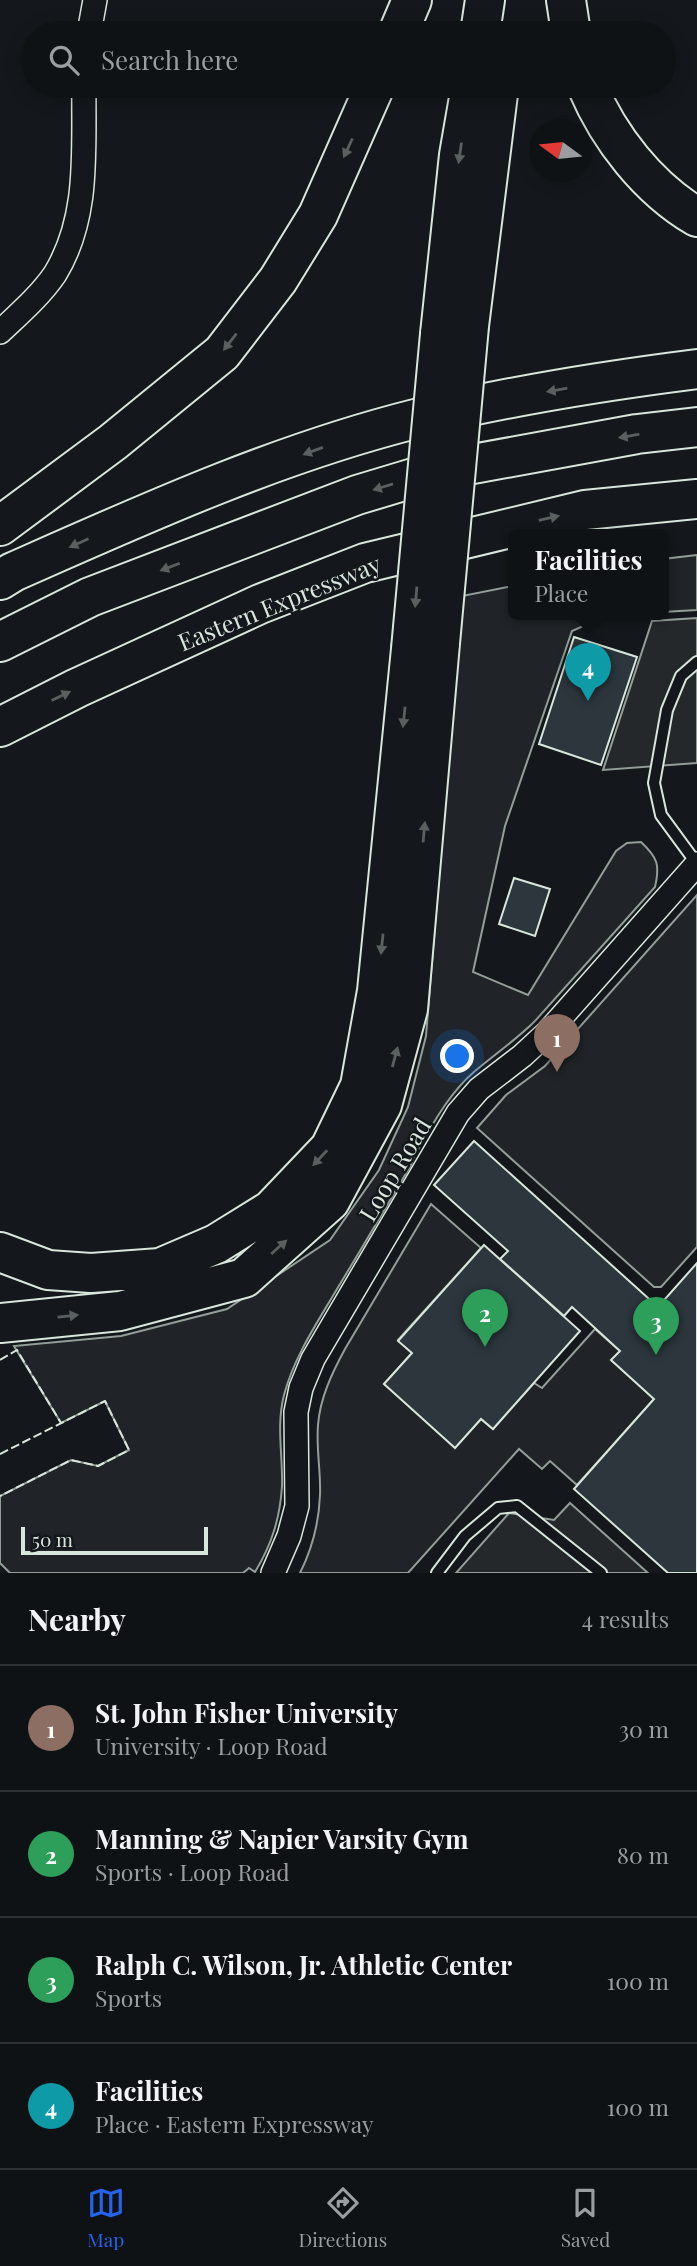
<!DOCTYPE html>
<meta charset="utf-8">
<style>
:root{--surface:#0f1215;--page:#181b1e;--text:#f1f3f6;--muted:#9b9ea0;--line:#2f3234;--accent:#2563eb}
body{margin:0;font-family:"Playfair Display",serif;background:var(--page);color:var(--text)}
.compass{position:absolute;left:529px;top:119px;width:63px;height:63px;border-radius:50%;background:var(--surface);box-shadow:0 4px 18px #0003;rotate:285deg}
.scale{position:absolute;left:21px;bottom:18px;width:187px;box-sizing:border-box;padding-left:7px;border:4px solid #d8e6dc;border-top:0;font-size:19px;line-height:24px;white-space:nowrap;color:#d8e6dc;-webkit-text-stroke:5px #14181c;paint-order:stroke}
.you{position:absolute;left:458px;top:1057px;width:24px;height:24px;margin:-18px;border:5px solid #fff;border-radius:50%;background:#1a73e8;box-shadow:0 0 0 10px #1a73e833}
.badge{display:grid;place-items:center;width:46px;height:46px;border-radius:50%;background:var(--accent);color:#fff;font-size:23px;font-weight:700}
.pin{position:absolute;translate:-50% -58px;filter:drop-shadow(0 2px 4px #0008)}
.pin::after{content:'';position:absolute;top:37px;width:24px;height:21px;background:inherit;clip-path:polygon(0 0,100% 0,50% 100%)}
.popup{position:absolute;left:508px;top:529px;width:161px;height:91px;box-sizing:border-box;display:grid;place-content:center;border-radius:10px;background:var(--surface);filter:drop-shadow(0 2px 5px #0005);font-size:23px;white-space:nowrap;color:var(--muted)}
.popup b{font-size:26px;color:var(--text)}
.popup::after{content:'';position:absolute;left:50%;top:100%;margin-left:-14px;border:14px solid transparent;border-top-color:var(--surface)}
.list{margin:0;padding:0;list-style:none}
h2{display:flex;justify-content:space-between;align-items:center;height:91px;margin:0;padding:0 28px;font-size:30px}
h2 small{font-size:23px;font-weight:400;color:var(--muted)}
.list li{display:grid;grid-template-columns:46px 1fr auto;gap:21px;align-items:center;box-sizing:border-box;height:126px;padding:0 28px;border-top:2px solid var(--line)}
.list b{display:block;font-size:26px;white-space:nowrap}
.list p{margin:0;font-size:23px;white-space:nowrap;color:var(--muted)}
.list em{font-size:23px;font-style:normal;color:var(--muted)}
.icon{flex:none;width:38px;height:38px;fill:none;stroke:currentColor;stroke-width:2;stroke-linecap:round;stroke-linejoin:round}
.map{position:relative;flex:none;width:697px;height:1573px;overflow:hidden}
.search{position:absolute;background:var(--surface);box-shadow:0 4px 18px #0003;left:21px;right:21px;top:21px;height:77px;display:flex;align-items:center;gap:18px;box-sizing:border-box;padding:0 24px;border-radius:38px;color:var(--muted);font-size:26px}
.sheet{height:595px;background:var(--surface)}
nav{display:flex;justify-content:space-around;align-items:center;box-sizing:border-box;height:98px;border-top:2px solid var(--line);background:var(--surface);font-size:19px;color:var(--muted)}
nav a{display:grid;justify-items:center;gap:4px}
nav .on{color:var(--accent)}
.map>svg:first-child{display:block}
.green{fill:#202428;stroke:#939e99;stroke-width:2}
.parking{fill:#24282b;stroke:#939e99;stroke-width:2}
.building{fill:#2c363c;stroke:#d8e6dc;stroke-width:2}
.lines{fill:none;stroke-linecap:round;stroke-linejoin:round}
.lane-casing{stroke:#d8e6dc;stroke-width:14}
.street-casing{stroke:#d8e6dc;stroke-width:26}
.highway-casing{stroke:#d8e6dc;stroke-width:42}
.lane{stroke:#14181c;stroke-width:10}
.street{stroke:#14181c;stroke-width:23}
.highway{stroke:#14181c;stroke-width:38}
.highway-bridge-casing{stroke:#d8e6dc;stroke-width:42;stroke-linecap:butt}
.highway-bridge{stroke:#14181c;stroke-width:38}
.fence{stroke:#d8e6dc;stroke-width:2;stroke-dasharray:9 3.5;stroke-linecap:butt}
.oneway{fill:#59605f}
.labels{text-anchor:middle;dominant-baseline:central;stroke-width:5;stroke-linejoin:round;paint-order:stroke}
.street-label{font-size:24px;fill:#d8e6dc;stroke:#14181c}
</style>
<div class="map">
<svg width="697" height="1573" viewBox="0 0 697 1573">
<rect width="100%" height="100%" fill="#14181c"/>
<path class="green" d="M697,555V610L663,612V559Z
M513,586V615H608L572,631L505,826L473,972L528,995L616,851L627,843L641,842C658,858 660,865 655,887L535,1021C516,1040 495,1054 475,1071C448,1094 432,1126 414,1156L411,1165C386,1207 362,1248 337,1289C317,1323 294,1357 284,1395C276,1426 283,1455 282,1486C280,1518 272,1544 255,1572L249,1568L243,1573H10L0,1563V1496L71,1460L98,1466L129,1450L105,1401L61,1423L14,1346L121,1336L227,1309L330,1240L379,1170L408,1107L426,1036L462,596Z
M697,895V1247L661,1287H654L477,1128L506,1095L545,1066Z
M431,1204L481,1248L398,1340L412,1353L384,1384L455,1447L481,1419L493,1429L534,1383L542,1388L595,1329L620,1351L612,1361L654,1399L577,1485L550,1461L542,1469L519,1449L408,1573H300C312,1549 319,1522 320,1495C321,1472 316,1448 318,1425C320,1398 332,1373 345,1349Z"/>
<path class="parking" d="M697,618V763L603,770L652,621Z
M570,1503L648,1573H456L509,1513L554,1520Z"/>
<path class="building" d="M574,637L637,657L601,765L539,744Z
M514,878L550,889L535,936L499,924Z
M474,1141L658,1307L697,1263V1573H668L574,1489L654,1399L611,1360L620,1351L572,1307L564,1316L500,1259L508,1251L434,1185Z
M484,1245L580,1331L493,1429L481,1419L455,1448L384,1384L412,1353L398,1341Z"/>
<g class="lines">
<defs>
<path id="lane" d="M697,864L661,815L654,783L667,710L681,676L697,662
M437,1573L465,1536L498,1508L517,1506L601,1573"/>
<path id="street" d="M89,33L95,0
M0,332C19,314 40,296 55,274C90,217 83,150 84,86
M273,1573L289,1536L297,1506L296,1412L301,1388L313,1359L458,1113L479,1089L522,1056L548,1032L697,864"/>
<path id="highway" d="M566,0L571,33
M398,33L412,0
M480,33L485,0
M587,86C609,138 648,188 697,217
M469,326L499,86
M440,334L459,155L471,86
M0,526L113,442L222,353L278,280L318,215L375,86
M0,580L13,572C144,514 276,454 415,419C507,396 602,381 697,369
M0,642L90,597L357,495L440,470L637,434L697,427
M0,727L77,688L260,604L365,563L585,510L697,499
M0,1252L48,1270L91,1273L160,1268L216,1244L271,1210L330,1148L360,1086L377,991L411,649
M0,1323L120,1311L244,1278L330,1201L382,1105L408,1009L440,643"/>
</defs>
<use href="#lane" class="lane-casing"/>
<use href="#street" class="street-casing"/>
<use href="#highway" class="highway-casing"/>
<use href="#lane" class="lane"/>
<use href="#street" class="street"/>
<use href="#highway" class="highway"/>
<defs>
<path id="highway-bridge" d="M440,643L469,326
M411,649L440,334"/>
</defs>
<use href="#highway-bridge" class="highway-bridge-casing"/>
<use href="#highway-bridge" class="highway-bridge"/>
<path class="fence" d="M0,1360L17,1350L61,1423
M0,1454L105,1401L129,1450L98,1466L71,1460L0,1496"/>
</g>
<defs><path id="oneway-solid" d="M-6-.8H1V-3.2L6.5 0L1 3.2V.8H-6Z" transform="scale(1.75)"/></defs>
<g class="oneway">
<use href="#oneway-solid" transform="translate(348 148) rotate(115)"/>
<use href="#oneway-solid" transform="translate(460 153) rotate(98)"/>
<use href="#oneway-solid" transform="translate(230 342) rotate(128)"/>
<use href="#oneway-solid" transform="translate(557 390) rotate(170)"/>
<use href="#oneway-solid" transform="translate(629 436) rotate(170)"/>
<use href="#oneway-solid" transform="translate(313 451) rotate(160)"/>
<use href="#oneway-solid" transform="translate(383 487) rotate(163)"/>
<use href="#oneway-solid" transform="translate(549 518) rotate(-13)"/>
<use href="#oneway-solid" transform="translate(79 543) rotate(156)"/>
<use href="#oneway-solid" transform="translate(170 567) rotate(159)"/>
<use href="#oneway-solid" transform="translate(416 597) rotate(95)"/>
<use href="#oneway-solid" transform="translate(61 696) rotate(-26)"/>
<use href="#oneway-solid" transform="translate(404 717) rotate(96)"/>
<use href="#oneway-solid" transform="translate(424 832) rotate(-85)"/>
<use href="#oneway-solid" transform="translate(382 944) rotate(96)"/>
<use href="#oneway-solid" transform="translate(395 1057) rotate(-75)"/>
<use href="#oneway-solid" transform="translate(320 1158) rotate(133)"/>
<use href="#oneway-solid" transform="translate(279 1247) rotate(-42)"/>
<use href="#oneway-solid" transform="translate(68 1316) rotate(-6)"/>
</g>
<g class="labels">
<g class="street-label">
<text transform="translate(279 602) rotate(-22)">Eastern Expressway</text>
<text transform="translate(394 1169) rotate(-59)">Loop Road</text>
</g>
</g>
</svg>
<svg class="compass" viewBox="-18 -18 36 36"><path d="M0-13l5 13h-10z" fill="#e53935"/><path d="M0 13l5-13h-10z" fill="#9b9ea0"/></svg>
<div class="scale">50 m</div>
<div class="you"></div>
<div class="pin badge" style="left:557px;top:1072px;background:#8d6e63">1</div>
<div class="pin badge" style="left:485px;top:1347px;background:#2e9e5b">2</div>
<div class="pin badge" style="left:656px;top:1355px;background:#2e9e5b">3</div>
<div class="pin badge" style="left:588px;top:701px;background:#0f9aa8">4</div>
<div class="popup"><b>Facilities</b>Place</div>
<div class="search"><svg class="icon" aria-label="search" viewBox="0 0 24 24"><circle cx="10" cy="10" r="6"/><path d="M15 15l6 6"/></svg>Search here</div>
</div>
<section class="sheet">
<h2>Nearby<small>4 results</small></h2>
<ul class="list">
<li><span class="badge" style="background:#8d6e63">1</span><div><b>St. John Fisher University</b><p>University · Loop Road</p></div><em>30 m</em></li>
<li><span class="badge" style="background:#2e9e5b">2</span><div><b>Manning &amp; Napier Varsity Gym</b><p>Sports · Loop Road</p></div><em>80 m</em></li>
<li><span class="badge" style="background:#2e9e5b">3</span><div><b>Ralph C. Wilson, Jr. Athletic Center</b><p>Sports</p></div><em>100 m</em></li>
<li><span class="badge" style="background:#0f9aa8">4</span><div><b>Facilities</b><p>Place · Eastern Expressway</p></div><em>100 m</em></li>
</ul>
</section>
<nav>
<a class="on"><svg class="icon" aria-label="map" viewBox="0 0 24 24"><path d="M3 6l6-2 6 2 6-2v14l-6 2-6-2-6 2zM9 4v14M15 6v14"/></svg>Map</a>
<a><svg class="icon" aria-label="directions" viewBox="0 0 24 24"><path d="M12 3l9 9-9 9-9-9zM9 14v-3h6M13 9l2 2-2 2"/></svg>Directions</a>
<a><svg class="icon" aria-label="saved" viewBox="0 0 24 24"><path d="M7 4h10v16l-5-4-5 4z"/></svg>Saved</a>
</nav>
